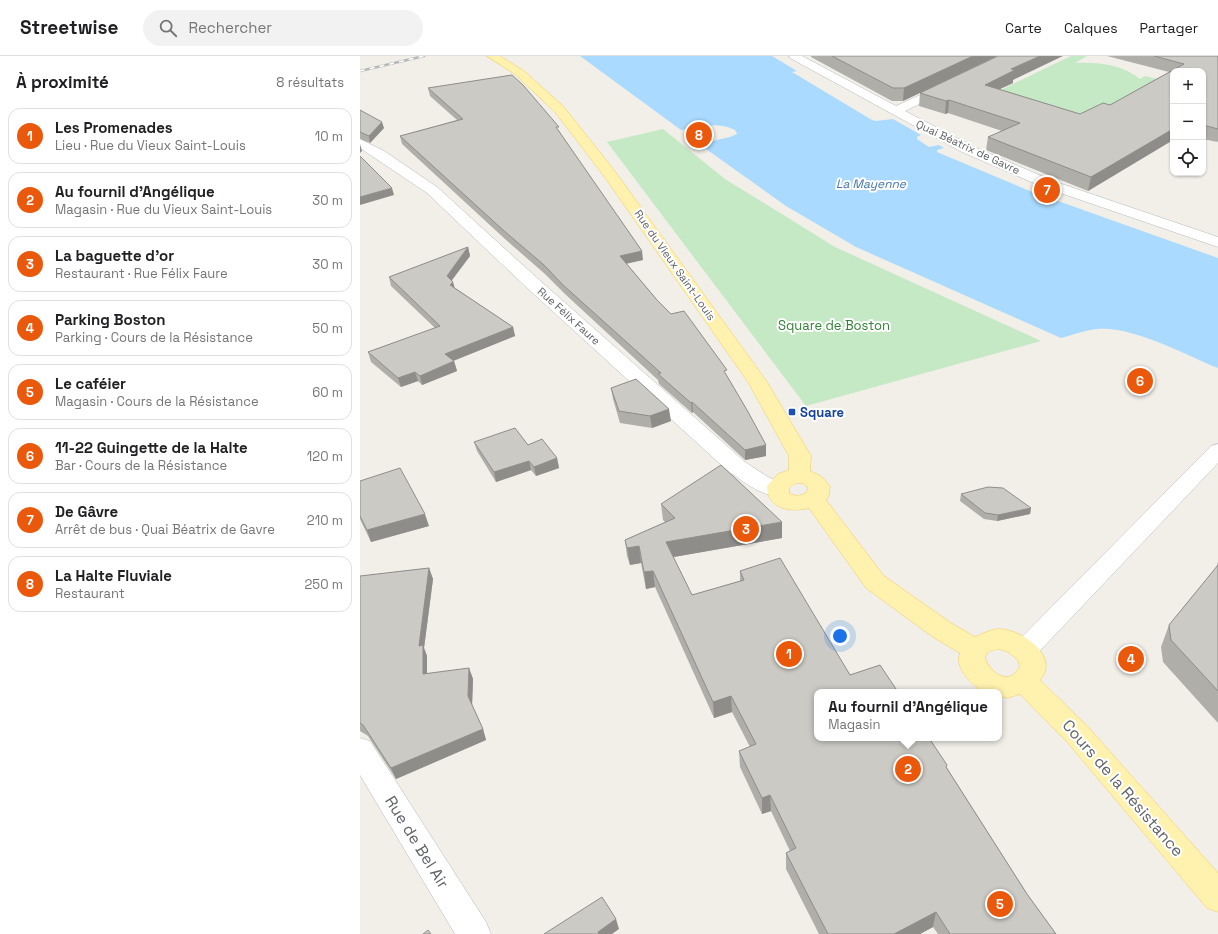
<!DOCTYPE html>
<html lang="fr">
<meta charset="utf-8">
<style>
:root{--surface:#fff;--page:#f2f2f2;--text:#202124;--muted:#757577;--line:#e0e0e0;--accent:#ea580c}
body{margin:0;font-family:"Space Grotesk",sans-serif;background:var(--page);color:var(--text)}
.controls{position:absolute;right:12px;top:12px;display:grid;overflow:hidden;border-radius:8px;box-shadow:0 1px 3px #0004}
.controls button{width:36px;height:36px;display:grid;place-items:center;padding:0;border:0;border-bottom:1px solid var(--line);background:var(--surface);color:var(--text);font:20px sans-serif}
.you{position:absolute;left:480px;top:580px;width:14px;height:14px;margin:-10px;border:3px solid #fff;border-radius:50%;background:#1a73e8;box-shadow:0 0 0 6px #1a73e833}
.badge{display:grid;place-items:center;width:26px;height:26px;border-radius:50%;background:var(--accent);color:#fff;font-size:13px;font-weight:700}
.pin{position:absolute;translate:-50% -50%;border:2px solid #fff;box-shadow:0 1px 4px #0006}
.popup{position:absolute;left:454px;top:633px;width:188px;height:52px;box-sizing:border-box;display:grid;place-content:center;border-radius:8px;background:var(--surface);filter:drop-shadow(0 1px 3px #0005);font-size:13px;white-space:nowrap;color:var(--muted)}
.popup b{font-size:15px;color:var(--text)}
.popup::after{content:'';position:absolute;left:50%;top:100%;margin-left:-8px;border:8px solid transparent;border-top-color:var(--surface)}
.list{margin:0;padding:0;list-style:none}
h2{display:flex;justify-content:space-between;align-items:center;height:52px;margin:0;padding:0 16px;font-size:17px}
h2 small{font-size:13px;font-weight:400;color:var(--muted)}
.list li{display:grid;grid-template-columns:26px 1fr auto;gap:12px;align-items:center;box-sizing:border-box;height:56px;margin:0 8px 8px;padding:0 8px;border:1px solid var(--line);border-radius:12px}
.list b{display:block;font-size:15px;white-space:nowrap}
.list p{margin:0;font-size:13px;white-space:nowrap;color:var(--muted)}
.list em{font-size:13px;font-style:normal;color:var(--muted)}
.icon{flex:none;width:22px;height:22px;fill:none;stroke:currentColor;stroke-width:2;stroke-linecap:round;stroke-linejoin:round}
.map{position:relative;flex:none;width:858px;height:878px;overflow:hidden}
header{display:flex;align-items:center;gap:24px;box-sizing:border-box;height:56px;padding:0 20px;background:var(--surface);border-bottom:1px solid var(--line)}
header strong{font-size:19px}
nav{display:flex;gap:22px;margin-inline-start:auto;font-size:14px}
.search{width:280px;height:36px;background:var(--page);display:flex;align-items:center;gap:10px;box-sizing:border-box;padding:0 14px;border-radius:22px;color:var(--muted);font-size:15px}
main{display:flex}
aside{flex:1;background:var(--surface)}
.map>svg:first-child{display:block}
.green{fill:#c5e8c5}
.water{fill:#aadaff}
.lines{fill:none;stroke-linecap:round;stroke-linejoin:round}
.minor-casing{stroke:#b5b8bc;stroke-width:1}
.major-casing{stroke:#f2c960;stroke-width:1}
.minor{fill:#fff;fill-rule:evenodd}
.major{fill:#fff2af;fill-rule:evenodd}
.rail-casing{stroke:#b6b7b8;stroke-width:2.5}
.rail{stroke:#fff;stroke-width:1.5;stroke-dasharray:5;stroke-linecap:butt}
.wall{fill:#afaea9}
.shaded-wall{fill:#8f8d8a}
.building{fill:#cccac5;stroke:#8f8d8a}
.transit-dot{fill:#1a4fb4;stroke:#fff;stroke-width:1.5}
.labels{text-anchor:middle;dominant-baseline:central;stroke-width:4;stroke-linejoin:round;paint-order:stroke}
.far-street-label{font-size:11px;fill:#5f6368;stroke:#fff}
.far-water-label{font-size:12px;font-style:italic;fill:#4174aa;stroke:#fff}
.park-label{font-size:13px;fill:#348238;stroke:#fff}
.transit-label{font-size:13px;font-weight:bold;fill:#164399;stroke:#fff;text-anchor:start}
.near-street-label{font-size:16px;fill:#5f6368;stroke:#fff}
</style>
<header>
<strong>Streetwise</strong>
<div class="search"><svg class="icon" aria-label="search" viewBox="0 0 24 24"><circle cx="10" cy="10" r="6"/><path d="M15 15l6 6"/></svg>Rechercher</div>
<nav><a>Carte</a><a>Calques</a><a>Partager</a></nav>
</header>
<main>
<aside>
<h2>À proximité<small>8 résultats</small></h2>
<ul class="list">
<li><span class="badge">1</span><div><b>Les Promenades</b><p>Lieu · Rue du Vieux Saint-Louis</p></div><em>10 m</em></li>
<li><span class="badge">2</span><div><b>Au fournil d'Angélique</b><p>Magasin · Rue du Vieux Saint-Louis</p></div><em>30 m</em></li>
<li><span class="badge">3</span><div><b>La baguette d'or</b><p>Restaurant · Rue Félix Faure</p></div><em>30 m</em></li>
<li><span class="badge">4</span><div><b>Parking Boston</b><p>Parking · Cours de la Résistance</p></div><em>50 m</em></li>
<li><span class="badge">5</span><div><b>Le caféier</b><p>Magasin · Cours de la Résistance</p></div><em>60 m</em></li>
<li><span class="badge">6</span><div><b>11-22 Guingette de la Halte</b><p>Bar · Cours de la Résistance</p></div><em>120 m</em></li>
<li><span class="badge">7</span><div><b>De Gâvre</b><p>Arrêt de bus · Quai Béatrix de Gavre</p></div><em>210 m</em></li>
<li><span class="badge">8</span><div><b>La Halte Fluviale</b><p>Restaurant</p></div><em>250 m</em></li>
</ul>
</aside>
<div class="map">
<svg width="858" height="878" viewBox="0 0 858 878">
<rect width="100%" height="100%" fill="#f1efe8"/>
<path class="green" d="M711,0H727L715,7C737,6 762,8 780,23L785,20L797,23L721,65L630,39Z
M303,73L365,123L475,191L681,285L446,350L247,86Z"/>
<path class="water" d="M220,0H412L437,15L432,16L512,64L516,65L533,63L561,79L557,81V83L569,91L579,89L584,92L577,94V96L670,135L858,202V312C826,299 771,269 737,273C725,274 713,279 701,282L496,191L426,150L339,88L370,81L377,78L375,74C357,65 340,71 321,74Z"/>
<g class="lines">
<defs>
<path id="minor" d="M429,0H442L536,50L582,29H590L592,31L590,33L545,55L612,90L693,125L858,181V191L683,131L602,96L430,2Z
M0,83L24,95L77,131L177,222L385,406L408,421L425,429L428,434L425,439C405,444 385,426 369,416L165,230L67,137L0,92Z
M858,388V407L674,601L665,604L656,601L652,594L656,587L851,390Z
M0,682L10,685L126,866L131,878H95L0,719Z"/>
<path id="major" d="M127,0H140L164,15L203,50L254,114L407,326L451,400L450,415L461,420L470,430L469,439L466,444L524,520L591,567L615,581C622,578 631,573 639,573C661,573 701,600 680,624L728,671L858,817V856L847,852L708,687L660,638L648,642L639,640V636C634,636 628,637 623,635C611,629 594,611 600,597L573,581L506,532L449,452C431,457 407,453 407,430L418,418L429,414V400L388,326L244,120L195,56L156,19ZM436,427H442L448,431L447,436C442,440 435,441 429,437V432ZM639,593L648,596L658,604L660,611C658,614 655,617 653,619C641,626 627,611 625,601L628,596Z"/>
</defs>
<use href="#minor" class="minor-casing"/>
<use href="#major" class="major-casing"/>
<use href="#minor" class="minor"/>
<use href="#major" class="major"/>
<defs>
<path id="rail" d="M0,15L64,0"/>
</defs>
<use href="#rail" class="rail-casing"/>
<use href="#rail" class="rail"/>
</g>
<path class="wall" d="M451,0H637L543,45H532L451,1Z
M747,0H858V85L857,86L843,83V15H813V84L728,135L626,94L628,81L642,75L588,57L585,58L559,50L560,37L653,24V27L639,33L720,58L750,49L809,16Z
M68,32L199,75L283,204L266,207L297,244L367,320L406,400L385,404L333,356L332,357L299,328L298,324L205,238L185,218L145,183L42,88L40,80L97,64L70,40Z
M0,54L24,72L10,87L0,83Z
M108,191L110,200L92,224L95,232L153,271L155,280L93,305H94L97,315L62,329L58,325L41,331L11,306L8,296L75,272L31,230L29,221Z
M251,332L311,365L292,372L260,367L253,343Z
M114,386L168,389L197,402L199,412L176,420L171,414L136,426L117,395Z
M0,425L69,470L11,486L0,463Z
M601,438L671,452L670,458L637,465L624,463L600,445Z
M301,448L422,482L313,501L332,539L380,525V515L490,619L587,712L667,838L696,878H578L573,871L560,878H459L426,813V797L430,795L411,755L402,758L380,711L379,695L390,691L372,656L354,662L295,531L286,533L281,507L270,509L267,500L265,484L305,466L303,464Z
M858,506V667L803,606L801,591L809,569L856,512Z
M69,512L73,523L64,592L67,600V618L109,612L113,623L112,649L123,673L126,684L36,723L8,680L0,675V520Z"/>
<path class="shaded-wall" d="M613,0H637L543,45L544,32Z
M680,0H703L653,24V27L623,41L625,29L651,13Z
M589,44L588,57L585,58L586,45Z
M22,66L24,72L10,87L9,80Z
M813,73V84L728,135L731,121Z
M0,88L2,95L0,97Z
M32,132L34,139L0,149V141Z
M108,191L110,200L89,228L87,220Z
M282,195L283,204L261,209L260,200Z
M93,226L95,234L90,229Z
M153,271L155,280L88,307L85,298Z
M94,305L97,315L62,329L60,320Z
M55,316L58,325L41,331L38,322Z
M332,346L333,356L332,357L331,347Z
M309,353L311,365L292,372L290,360Z
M406,389V400L385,404V394Z
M197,402L199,412L176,420L174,411Z
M169,405L171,414L136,426L134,416Z
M671,452L670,458L637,465L638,459Z
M65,458L69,470L11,486L7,474Z
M422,466V482L308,502L306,486Z
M279,490L281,507L270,509L267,492Z
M69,512L73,523L64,592L67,600V629L63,618L59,590Z
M293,515L295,531L286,533L284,516Z
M109,612L113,623L112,651L108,640Z
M371,640L372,656L354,662L353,646Z
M123,673L126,684L36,723L31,712Z
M410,739L411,755L402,758V742Z
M576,856L573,871L560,878H534Z
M256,863L259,873L252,878H238V876Z"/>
<path class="building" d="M472,0H613L544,32H533Z
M638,0H680L651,13L655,14L625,29L720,58L743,47L750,49L824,8L794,0H858V73L843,69V15H813V73L731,121L628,81L660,67L589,44L586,45L560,37Z
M152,19L163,29L199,71H196L282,195L260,200L297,244L311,258L324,255L367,314L364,315L387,354L406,389L385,394L332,346L331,347L298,318L301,317L203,229L184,209L143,174L40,80L103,63L68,32Z
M0,54L22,66L9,80L0,76Z
M0,100L32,132L0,141Z
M108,191L87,220L93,226L90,229L153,271L85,298L94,305L60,320L55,316L38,322L8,296L80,270L29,221Z
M276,323L309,353L290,360L259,355L251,332Z
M155,372L168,389L182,383L197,402L174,411L169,405L134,416L114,386Z
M361,409L422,466L306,486L332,539L384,524L380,515L420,502L490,619L520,609L538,636H457V682H569L587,709L586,711L667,838L696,878H590L576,856L534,878H468L426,797L436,792L410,739L402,742L379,695L396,688L371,640L353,646L293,515L284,516L279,490L267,492L265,484L315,462L301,448Z
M40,412L65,458L7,474L0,460V425Z
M628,431L643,432L671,452L638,459L625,457L601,438Z
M858,509V635L811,584L809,569Z
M69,512L59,590L63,589V618L109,612L108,640L123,673L31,712L3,669L0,667V520Z
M242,841L256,863L238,876L239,878H184Z
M68,874L71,878H63Z"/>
<rect class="transit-dot" x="428" y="352" width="8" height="8" rx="2"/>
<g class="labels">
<g class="far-street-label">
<text transform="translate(608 91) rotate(25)">Quai Béatrix de Gavre</text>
<text transform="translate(315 209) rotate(55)">Rue du Vieux Saint-Louis</text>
<text transform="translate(209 260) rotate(42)">Rue Félix Faure</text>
</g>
<g class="far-water-label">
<text x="511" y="128">La Mayenne</text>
</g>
<g class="park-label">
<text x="474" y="269">Square de Boston</text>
</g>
<g class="transit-label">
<text x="440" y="356">Square</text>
</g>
<g class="near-street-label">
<text transform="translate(763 732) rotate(49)">Cours de la Résistance</text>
<text transform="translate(57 786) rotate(58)">Rue de Bel Air</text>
</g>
</g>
</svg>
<div class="controls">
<button>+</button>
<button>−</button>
<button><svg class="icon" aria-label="locate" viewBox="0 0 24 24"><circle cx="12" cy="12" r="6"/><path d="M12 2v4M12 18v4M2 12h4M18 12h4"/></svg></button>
</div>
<div class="you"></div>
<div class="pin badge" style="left:429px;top:598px">1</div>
<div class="pin badge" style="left:548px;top:713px">2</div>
<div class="popup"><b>Au fournil d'Angélique</b>Magasin</div>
<div class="pin badge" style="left:386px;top:473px">3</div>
<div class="pin badge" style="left:771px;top:603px">4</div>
<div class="pin badge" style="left:640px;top:848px">5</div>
<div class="pin badge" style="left:780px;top:325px">6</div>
<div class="pin badge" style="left:687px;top:134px">7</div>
<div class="pin badge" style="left:339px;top:79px">8</div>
</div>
</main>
